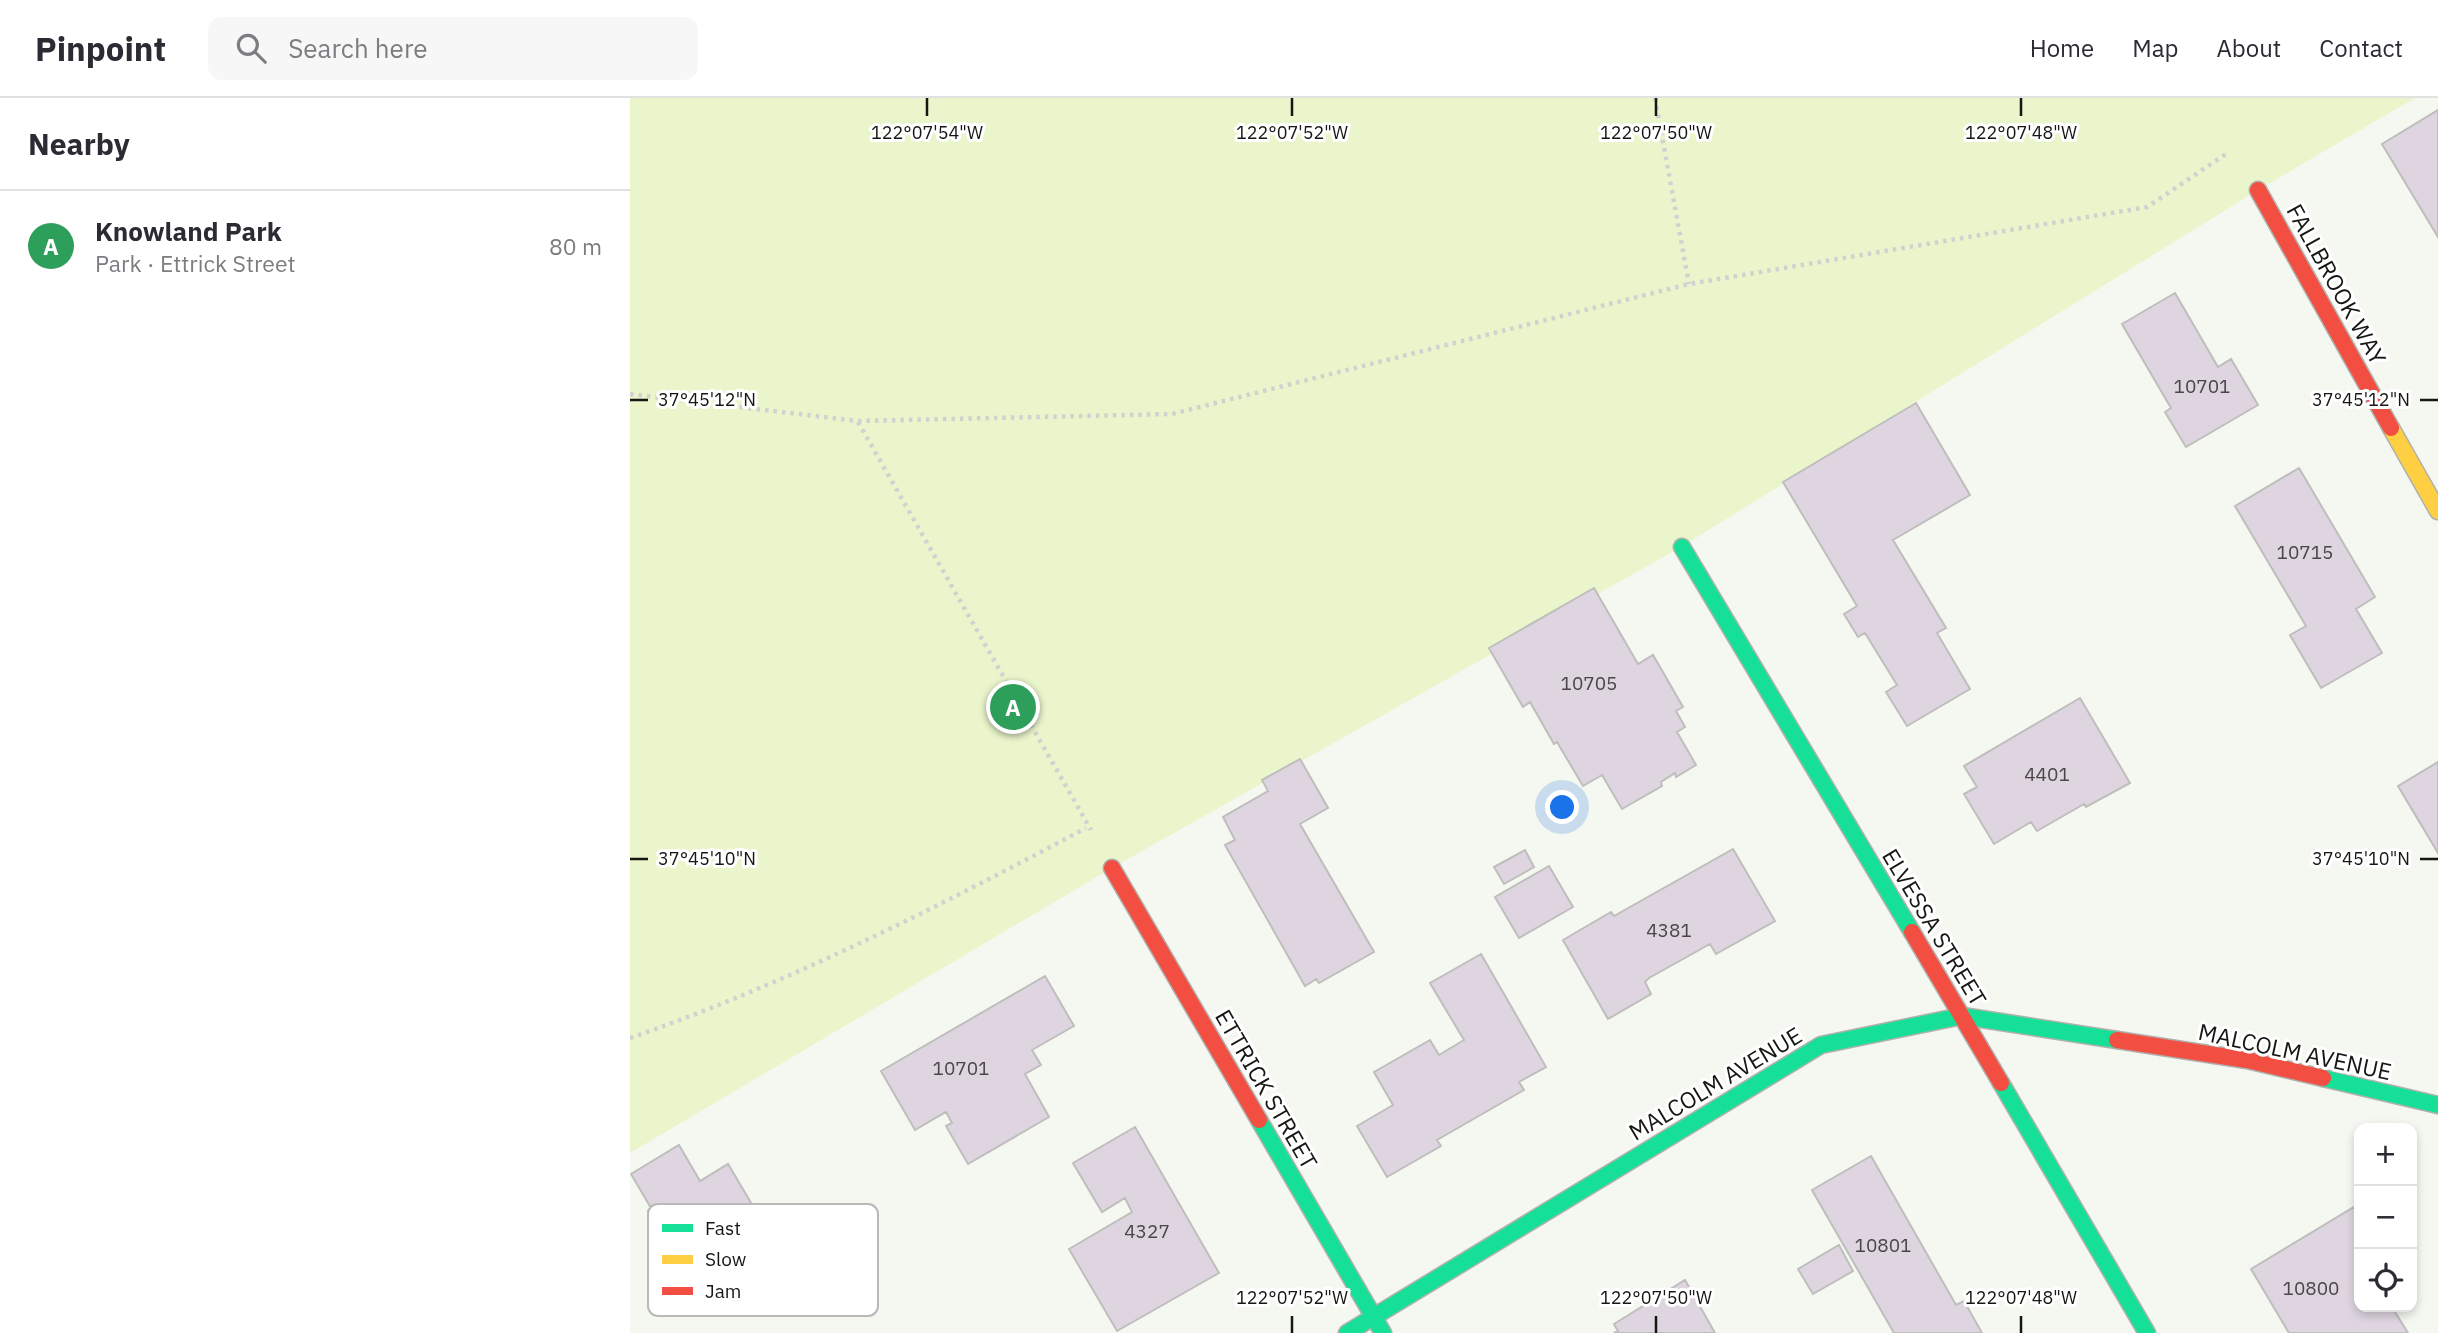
<!DOCTYPE html>
<meta charset="utf-8">
<style>
:root{--surface:#fff;--page:#f7f7f7;--text:#2b2b33;--muted:#7c7c81;--line:#e1e1e2;--accent:#0f766e}
body{margin:0;font-family:"IBM Plex Sans",sans-serif;background:var(--page);color:var(--text)}
.controls{position:absolute;right:21px;bottom:21px;display:grid;overflow:hidden;border-radius:14px;box-shadow:0 4px 10px #0003}
.controls button{width:63px;height:63px;display:grid;place-items:center;padding:0;border:0;border-bottom:2px solid var(--line);background:var(--surface);color:var(--text);font:35px sans-serif}
.you{position:absolute;left:933px;top:710px;width:24px;height:24px;margin:-18px;border:5px solid #fff;border-radius:50%;background:#1a73e8;box-shadow:0 0 0 10px #1a73e833}
.badge{display:grid;place-items:center;width:46px;height:46px;border-radius:50%;background:var(--accent);color:#fff;font-size:23px;font-weight:700}
.pin{position:absolute;translate:-50% -50%;border:4px solid #fff;box-shadow:0 2px 7px #0006}
.list{margin:0;padding:0;list-style:none}
h2{display:flex;justify-content:space-between;align-items:center;height:91px;margin:0;padding:0 28px;font-size:30px}
h2 small{font-size:23px;font-weight:400;color:var(--muted)}
.list li{display:grid;grid-template-columns:46px 1fr auto;gap:21px;align-items:center;box-sizing:border-box;height:112px;padding:0 28px;border-top:2px solid var(--line)}
.list b{display:block;font-size:26px;white-space:nowrap}
.list p{margin:0;font-size:23px;white-space:nowrap;color:var(--muted)}
.list em{font-size:23px;font-style:normal;color:var(--muted)}
.icon{flex:none;width:38px;height:38px;fill:none;stroke:currentColor;stroke-width:2;stroke-linecap:round;stroke-linejoin:round}
.map{position:relative;flex:none;width:1808px;height:1235px;overflow:hidden}
header{display:flex;align-items:center;gap:42px;box-sizing:border-box;height:98px;padding:0 35px;background:var(--surface);border-bottom:2px solid var(--line)}
header strong{font-size:33px}
nav{display:flex;gap:38px;margin-inline-start:auto;font-size:24px}
.search{width:490px;height:63px;background:var(--page);display:flex;align-items:center;gap:18px;box-sizing:border-box;padding:0 24px;border-radius:14px;color:var(--muted);font-size:26px}
main{display:flex}
aside{flex:1;background:var(--surface)}
.map>svg:first-child{display:block}
.green{fill:#eaf5cc}
.building{fill:#ded5e0;stroke:#bebebc;stroke-width:2}
.lines{fill:none;stroke-linecap:round;stroke-linejoin:round}
.fast-casing{stroke:#b0b1ad;stroke-width:19}
.slow-casing{stroke:#b0b1ad;stroke-width:19}
.jam-casing{stroke:#b0b1ad;stroke-width:19}
.path{stroke:#d1d2d0;stroke-width:4.5;stroke-dasharray:3.5 5;stroke-linecap:butt}
.fast{stroke:#16e098;stroke-width:16}
.slow{stroke:#ffcf43;stroke-width:16}
.jam{stroke:#f24e42;stroke-width:16}
.ticks{fill:none;stroke:#161713;stroke-width:2.5}
.labels{text-anchor:middle;dominant-baseline:central;stroke-width:6;stroke-linejoin:round;paint-order:stroke}
.number-label{font-size:19px;fill:#484646}
.street-label{font-size:23px;fill:#161713;stroke:#fff}
.key{fill:#fff;stroke:#b9b9b8;stroke-width:2}
.key-label{font-size:19px;fill:#161713}
.ticks-label{font-size:18px;text-anchor:middle;fill:#161713;stroke:#fff;stroke-width:6;stroke-linejoin:round;paint-order:stroke}
</style>
<header>
<strong>Pinpoint</strong>
<div class="search"><svg class="icon" aria-label="search" viewBox="0 0 24 24"><circle cx="10" cy="10" r="6"/><path d="M15 15l6 6"/></svg>Search here</div>
<nav><a>Home</a><a>Map</a><a>About</a><a>Contact</a></nav>
</header>
<main>
<aside>
<h2>Nearby<small></small></h2>
<ul class="list">
<li><span class="badge" style="background:#2e9e5b">A</span><div><b>Knowland Park</b><p>Park · Ettrick Street</p></div><em>80 m</em></li>
</ul>
</aside>
<div class="map">
<svg width="1808" height="1235" viewBox="0 0 1808 1235">
<rect width="100%" height="100%" fill="#f5f7f1"/>
<path class="green" d="M0,0H1785L1628,92L1051,449L482,770L0,1055Z"/>
<path class="building" d="M1808,12V139L1752,46Z
M1545,195L1588,269L1601,261L1628,307L1556,349L1535,314L1541,310L1492,226Z
M1286,305L1340,397L1263,442L1316,530L1307,535L1340,591L1277,628L1256,594L1267,587L1235,535L1228,539L1214,516L1227,508L1153,384Z
M1669,370L1745,499L1726,511L1752,555L1691,590L1660,537L1676,528L1605,408Z
M964,490L1008,566L1023,557L1053,609L1046,613L1055,629L1047,634L1066,667L1046,679L1045,675L1031,684L1032,688L992,711L972,677L953,688L927,644L924,646L900,604L893,609L859,550Z
M1450,600L1500,685L1456,709L1454,706L1407,733L1401,724L1364,746L1334,696L1347,689L1334,668Z
M670,661L698,710L670,726L744,854L689,885L686,881L675,888L595,747L605,742L593,719L638,693L632,682Z
M1808,664V755L1768,688Z
M1103,751L1145,823L1086,856L1080,846L1019,880L1015,884L1021,896L978,921L933,842L981,814L984,818Z
M895,752L904,769L874,786L864,769Z
M919,768L943,809L889,840L865,799Z
M851,856L916,969L889,984L894,992L807,1042L811,1048L757,1079L727,1028L763,1007L744,974L800,942L809,957L834,942L800,885Z
M415,878L444,928L402,952L411,967L395,976L419,1019L338,1066L316,1028L322,1025L316,1014L285,1032L251,973Z
M505,1029L589,1175L487,1233L439,1151L502,1114L495,1100L472,1114L443,1065Z
M49,1047L70,1083L98,1066L127,1115L108,1126L138,1178L77,1214L18,1113L21,1110L1,1076Z
M1241,1058L1326,1207L1334,1203L1352,1235H1264L1182,1092Z
M1724,1109L1729,1119V1209H1762L1778,1235H1659L1621,1171Z
M1209,1147L1223,1173L1183,1196L1168,1171Z
M1055,1182L1085,1235H984L988,1233L984,1226Z"/>
<g class="lines">
<defs>
<path id="fast" d="M1052,449L1282,834
M1693,980L1808,1007
M1371,985L1517,1235
M629,1022L753,1235
M717,1235L1191,947L1332,918L1487,942"/>
<path id="slow" d="M1761,330L1808,413"/>
<path id="jam" d="M1628,92L1761,330
M482,770L629,1022
M1282,834L1371,985
M1487,942L1617,962L1693,980"/>
</defs>
<use href="#fast" class="fast-casing"/>
<use href="#slow" class="slow-casing"/>
<use href="#jam" class="jam-casing"/>
<path class="path" d="M1025,0L1059,186
M0,296L228,323L542,316L1059,186L1517,109L1599,54
M228,324L461,732
M0,940C159,885 308,809 456,730"/>
<use href="#fast" class="fast"/>
<use href="#slow" class="slow"/>
<use href="#jam" class="jam"/>
</g>
<path class="ticks" d="M297,0V18M662,0V18M1026,0V18M1391,0V18M0,302H18M1790,302H1808M0,761H18M1790,761H1808M662,1218V1235M1026,1218V1235M1391,1218V1235"/>
<g class="labels">
<g class="number-label">
<text x="1572" y="288">10701</text>
<text x="1675" y="454">10715</text>
<text x="959" y="585">10705</text>
<text x="1417" y="676">4401</text>
<text x="1039" y="832">4381</text>
<text x="331" y="970">10701</text>
<text x="517" y="1133">4327</text>
<text x="1253" y="1147">10801</text>
<text x="1681" y="1190">10800</text>
</g>
<g class="street-label">
<text transform="translate(1707 186) rotate(61)">FALLBROOK WAY</text>
<text transform="translate(1305 829) rotate(59)">ELVESSA STREET</text>
<text transform="translate(1665 953) rotate(12)">MALCOLM AVENUE</text>
<text transform="translate(1085 985) rotate(-31)">MALCOLM AVENUE</text>
<text transform="translate(637 991) rotate(60)">ETTRICK STREET</text>
</g>
</g>
<rect x="18" y="1106" width="230" height="112" rx="10" class="key"/>
<rect x="32" y="1126" width="31" height="8" fill="#16e098"/>
<rect x="32" y="1157" width="31" height="9" fill="#ffcf43"/>
<rect x="32" y="1189" width="31" height="8" fill="#f24e42"/>
<g class="key-label">
<text x="75" y="1137">Fast</text>
<text x="75" y="1168">Slow</text>
<text x="75" y="1200">Jam</text>
</g>
<g class="ticks-label">
<text x="297" y="41">122°07'54"W</text>
<text x="662" y="41">122°07'52"W</text>
<text x="1026" y="41">122°07'50"W</text>
<text x="1391" y="41">122°07'48"W</text>
<text x="77" y="308">37°45'12"N</text>
<text x="1731" y="308">37°45'12"N</text>
<text x="77" y="767">37°45'10"N</text>
<text x="1731" y="767">37°45'10"N</text>
<text x="662" y="1206">122°07'52"W</text>
<text x="1026" y="1206">122°07'50"W</text>
<text x="1391" y="1206">122°07'48"W</text>
</g>
</svg>
<div class="controls">
<button>+</button>
<button>−</button>
<button><svg class="icon" aria-label="locate" viewBox="0 0 24 24"><circle cx="12" cy="12" r="6"/><path d="M12 2v4M12 18v4M2 12h4M18 12h4"/></svg></button>
</div>
<div class="you"></div>
<div class="pin badge" style="left:383px;top:609px;background:#2e9e5b">A</div>
</div>
</main>
